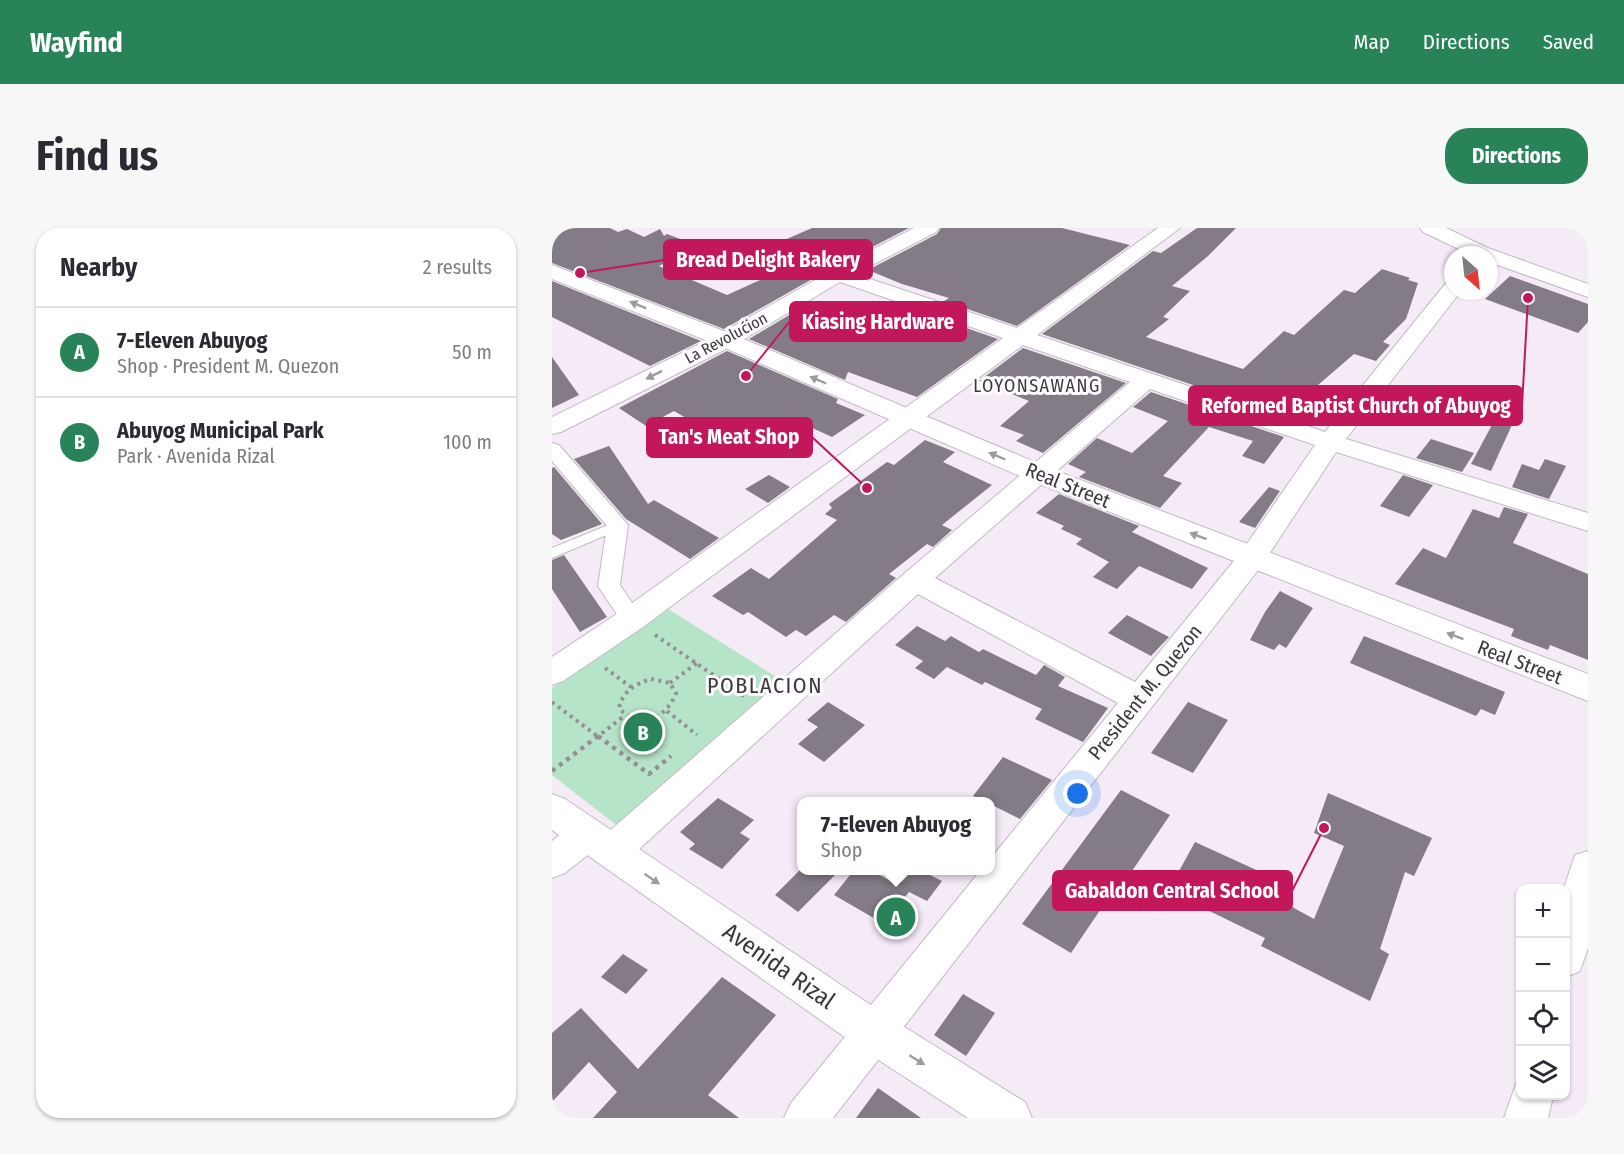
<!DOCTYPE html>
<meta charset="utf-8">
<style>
:root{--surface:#fff;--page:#f7f7f7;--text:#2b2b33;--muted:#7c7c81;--line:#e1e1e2;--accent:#288359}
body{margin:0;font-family:"Fira Sans Condensed",sans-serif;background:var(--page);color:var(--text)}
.controls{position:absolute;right:18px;bottom:18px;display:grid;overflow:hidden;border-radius:12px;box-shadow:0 2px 4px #0004}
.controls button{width:54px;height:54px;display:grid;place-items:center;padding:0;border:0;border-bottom:2px solid var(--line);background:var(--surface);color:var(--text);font:30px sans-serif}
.compass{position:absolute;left:892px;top:18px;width:54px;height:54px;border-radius:50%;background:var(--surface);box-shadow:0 2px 4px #0004;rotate:153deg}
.you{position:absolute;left:526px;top:566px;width:21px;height:21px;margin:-15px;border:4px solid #fff;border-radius:50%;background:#1a73e8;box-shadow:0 0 0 9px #1a73e833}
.badge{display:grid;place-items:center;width:39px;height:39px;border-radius:50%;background:var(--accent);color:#fff;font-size:20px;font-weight:700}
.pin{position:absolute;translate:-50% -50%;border:3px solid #fff;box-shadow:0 2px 6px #0006}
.popup{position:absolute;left:245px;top:569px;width:198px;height:78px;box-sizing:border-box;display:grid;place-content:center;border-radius:12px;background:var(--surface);filter:drop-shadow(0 2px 4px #0005);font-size:20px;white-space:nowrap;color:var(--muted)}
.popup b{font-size:22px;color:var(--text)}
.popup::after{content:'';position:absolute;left:50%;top:100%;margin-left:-12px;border:12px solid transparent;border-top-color:var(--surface)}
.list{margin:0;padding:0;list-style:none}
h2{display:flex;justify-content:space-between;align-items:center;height:78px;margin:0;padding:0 24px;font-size:26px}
h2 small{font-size:20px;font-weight:400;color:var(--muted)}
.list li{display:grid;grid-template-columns:39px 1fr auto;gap:18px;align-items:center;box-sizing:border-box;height:90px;padding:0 24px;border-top:2px solid var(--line)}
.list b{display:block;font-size:22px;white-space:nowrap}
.list p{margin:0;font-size:20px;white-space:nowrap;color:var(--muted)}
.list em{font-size:20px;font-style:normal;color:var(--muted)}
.icon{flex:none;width:33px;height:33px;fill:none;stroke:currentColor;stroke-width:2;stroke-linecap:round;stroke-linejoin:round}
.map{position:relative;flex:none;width:1036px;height:890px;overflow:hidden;border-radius:24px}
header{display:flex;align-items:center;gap:36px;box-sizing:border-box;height:84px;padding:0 30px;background:var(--accent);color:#fff}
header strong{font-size:28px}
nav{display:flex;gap:33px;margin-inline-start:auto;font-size:21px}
.intro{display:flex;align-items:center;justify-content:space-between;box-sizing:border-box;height:144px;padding:0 36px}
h1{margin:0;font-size:42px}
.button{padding:15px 27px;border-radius:24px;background:var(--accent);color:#fff;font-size:21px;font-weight:700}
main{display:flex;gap:36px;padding:0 36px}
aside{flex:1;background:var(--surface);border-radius:24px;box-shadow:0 2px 4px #0004}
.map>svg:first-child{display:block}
.green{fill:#b6e4c9}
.building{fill:#837b86}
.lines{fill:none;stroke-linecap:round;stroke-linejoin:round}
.service-casing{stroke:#c2bac5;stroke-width:2}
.pedestrian-casing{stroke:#c2bac5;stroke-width:2}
.minor-casing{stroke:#c2bac5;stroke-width:2}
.tertiary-casing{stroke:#c2bac5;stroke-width:2}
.path-far1{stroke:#958e96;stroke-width:4;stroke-dasharray:3 4.5;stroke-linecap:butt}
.path{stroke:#958e96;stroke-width:4.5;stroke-dasharray:4 5;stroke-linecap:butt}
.service{fill:#fff;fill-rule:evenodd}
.pedestrian{fill:#fff;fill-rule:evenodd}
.minor{fill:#fff;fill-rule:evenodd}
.tertiary{fill:#fff;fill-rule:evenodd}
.oneway{fill:#9d9b9e}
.labels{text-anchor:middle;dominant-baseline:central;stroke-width:6;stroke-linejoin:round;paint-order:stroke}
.far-street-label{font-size:16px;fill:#3b373c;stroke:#fdfbfe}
.far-neighbourhood-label{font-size:18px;letter-spacing:1.5px;fill:#3b373c;stroke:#fdfbfe}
.street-label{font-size:20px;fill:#3b373c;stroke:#fdfbfe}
.quarter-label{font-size:22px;letter-spacing:1.5px;fill:#3b373c;stroke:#fdfbfe}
.near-street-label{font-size:24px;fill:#3b373c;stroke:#fdfbfe}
.leader{fill:none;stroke:#c2185b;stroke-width:2}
.callout-dot{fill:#c2185b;stroke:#fdfbfe;stroke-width:2}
.callout{fill:#c2185b;stroke:#c2185b;stroke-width:2}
.callout-label{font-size:21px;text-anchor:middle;font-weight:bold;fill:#fff}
</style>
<header>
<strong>Wayfind</strong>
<nav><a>Map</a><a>Directions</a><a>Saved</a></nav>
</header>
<div class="intro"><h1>Find us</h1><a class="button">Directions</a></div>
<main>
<aside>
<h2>Nearby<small>2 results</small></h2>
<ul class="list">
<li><span class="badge">A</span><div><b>7-Eleven Abuyog</b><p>Shop · President M. Quezon</p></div><em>50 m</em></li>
<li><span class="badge">B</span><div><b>Abuyog Municipal Park</b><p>Park · Avenida Rizal</p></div><em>100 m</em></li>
</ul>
</aside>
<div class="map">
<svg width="1036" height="890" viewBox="0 0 1036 890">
<rect width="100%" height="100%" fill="#f5ebf7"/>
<path class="green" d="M113,379L237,457L68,600L0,547V460Z"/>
<path class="building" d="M0,0H58L66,4L75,1L92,9L108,1L112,8L115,6L147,18L107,38L175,67L261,28L230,13L260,0H357L278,41L172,101L0,35Z
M389,0H510L578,17L465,98L392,73L397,70L350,56L316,42L385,6Z
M645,0H684L656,28L620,58L638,63L611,89L617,91L594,109L691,141L732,103L742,107L792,62L803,65L830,41L858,50L856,52L866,55L854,91L831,114L838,117L824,133L802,126L766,157L776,161L769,168L793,176L777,196L748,187L744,192L490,106L601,23L609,25Z
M958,48L1036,76V94L1026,105L933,71Z
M0,53L149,113L98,138L0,89Z
M244,83L298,105L306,100L337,112L374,86L446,111L365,169L296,144L293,152L197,111Z
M471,120L574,155L491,225L464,213L472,207L448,198L477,173L427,153Z
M175,123L286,171L284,175L313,187L280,209L245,193L201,220L154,194L148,198L122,183L94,198L67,180Z
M0,129L27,167L0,180Z
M599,164L732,209L712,236L690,228L701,213L657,199L611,248L630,255L608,280L527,249L534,244L516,236L545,210L580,225L616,193L581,179Z
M949,180L964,188L939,243L919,236Z
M879,211L922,225L910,244L864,230Z
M373,212L403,224L391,234L440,257L390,297L400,302L381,319L375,316L337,346L344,350L294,394L282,387L254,408L244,402L234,409L196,384L191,387L160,368L199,340L217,351L285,292L273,286L280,280L277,276L335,234L342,237Z
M57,218L96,276L102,272L167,310L138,331L74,291L22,231Z
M993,231L1014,238L997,271L960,259L970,236L987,242Z
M2,239L50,296L9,312L0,306V240Z
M217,247L238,259L216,275L193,261Z
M851,247L881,257L857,289L828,278Z
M717,259L728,263L703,300L687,294Z
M507,266L587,298L580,304L656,340L640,361L587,338L565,361L541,349L557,334L524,316L530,311L509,301L512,298L484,285Z
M952,279L976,286L961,315L1036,346V432L998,417L996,422L959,408L962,401L843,356L871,320L894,330L921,281L947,290Z
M12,327L55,389L28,404L0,361V332Z
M728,363L761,380L734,420L727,416L722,422L698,412L713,384Z
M575,387L617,409L599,428L556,405Z
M365,398L393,413L399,408L427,424L431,421L484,447L492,437L513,449L506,458L556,480L531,514L483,491L490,481L433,454L430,457L395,439L382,451L363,440L371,433L343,417Z
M812,408L953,464L943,487L929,481L924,488L798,435Z
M276,474L313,497L272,534L246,516L266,499L255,492Z
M636,474L676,492L641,545L599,525Z
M451,529L500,552L468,591L438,576V573H432L421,568Z
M569,562L618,587L578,646L574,644L519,725L470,696Z
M776,565L880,610L862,648L853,644L828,721L837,726L818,773L709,718L713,710L616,663L643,614L711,645L704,659L762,691L792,618L762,605Z
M166,570L202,592L188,605L198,611L170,641L137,621L143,616L128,604Z
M248,642H288L246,684L223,667Z
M302,642H318L337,652L357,642H374L372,644L390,653L375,673L357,664L332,696L282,667Z
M71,726L96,742L74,766L49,749Z
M170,749L224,787L156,867L187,890H41L65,864L37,834L0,874V805L29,780L86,841Z
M411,766L443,785L414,828L382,807Z
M326,860L369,890H304Z"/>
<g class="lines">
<defs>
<path id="service" d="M66,293L73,297L71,300L0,330V320Z"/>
<path id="pedestrian" d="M0,215L7,217L76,297L68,357L91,391L88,397L80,399L72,397L46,358L55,298L0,233Z"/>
<path id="minor" d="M362,0H387L384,4L303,46L465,100L606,0H628L485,107L773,204L894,55L901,53V63H909L794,211L1036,285V303L784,224L710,337L281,890H232L239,875L429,642H439V630L566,475L366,366L73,634L60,639L47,634L42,622L13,645L0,650V613C17,600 26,587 49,595L54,606L353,345L578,154L471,117L91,399L11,453L0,457V429L69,383L451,110L288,54L182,117L9,204L0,206V189L166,107L279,43ZM598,161L763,217L690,323L583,454L383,350Z
M868,0H894L936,20L1036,56V69L937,34V27H919L871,4Z
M1036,623V720L1028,743L1014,749L1012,660L1023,627Z
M969,851V868H1001L996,890H952L965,853Z"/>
<path id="tertiary" d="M0,37L182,107L497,240L1036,446V473L477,252L166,117L0,51Z
M0,566L13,571L338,790L473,874L480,890H416L308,820L0,602Z"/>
</defs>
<use href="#service" class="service-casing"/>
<use href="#pedestrian" class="pedestrian-casing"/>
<use href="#minor" class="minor-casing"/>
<use href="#tertiary" class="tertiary-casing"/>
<path class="path-far1" d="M103,407L192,468
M53,440L79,459
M99,451L118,455L124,465C114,491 88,503 67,480C71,463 83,456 99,451Z
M118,455L145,435
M0,474L48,510
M115,483L145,507
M44,510L72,488"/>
<path class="path" d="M46,508L97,546L119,528
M0,543L46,508"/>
<use href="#service" class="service"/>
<use href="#pedestrian" class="pedestrian"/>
<use href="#minor" class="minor"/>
<use href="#tertiary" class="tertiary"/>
</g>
<defs><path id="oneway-solid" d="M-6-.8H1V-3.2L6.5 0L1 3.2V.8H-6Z" transform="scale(1.5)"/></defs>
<g class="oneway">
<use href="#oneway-solid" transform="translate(86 77) rotate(-158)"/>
<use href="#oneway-solid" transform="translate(102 147) rotate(153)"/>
<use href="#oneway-solid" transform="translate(266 152) rotate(-157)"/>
<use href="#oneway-solid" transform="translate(445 228) rotate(-157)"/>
<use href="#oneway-solid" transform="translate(646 308) rotate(-159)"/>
<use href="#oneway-solid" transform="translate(903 408) rotate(-159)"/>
<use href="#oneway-solid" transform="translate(100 651) rotate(35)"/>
<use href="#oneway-solid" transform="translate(365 832) rotate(32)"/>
</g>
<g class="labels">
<g class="far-street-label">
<text transform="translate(174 110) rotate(-28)">La Revolućion</text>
</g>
<g class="far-neighbourhood-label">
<text x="485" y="158">LOYONSAWANG</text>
</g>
<g class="street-label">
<text transform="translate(516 257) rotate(22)">Real Street</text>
<text transform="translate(968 434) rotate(21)">Real Street</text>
<text transform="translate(593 464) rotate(-51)">President M. Quezon</text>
</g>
<g class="quarter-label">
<text x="213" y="457">POBLACION</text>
</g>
<g class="near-street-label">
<text transform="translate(227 738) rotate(35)">Avenida Rizal</text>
</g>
</g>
<path class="leader" d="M28 45L112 32M194 148L238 93M976 70L970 178M315 260L260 209M772 600L740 663"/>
<g class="callout-dot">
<circle cx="28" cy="45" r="6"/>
<circle cx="194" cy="148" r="6"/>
<circle cx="976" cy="70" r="6"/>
<circle cx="315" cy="260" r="6"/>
<circle cx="772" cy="600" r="6"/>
</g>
<g class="callout">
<rect x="112" y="12" width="208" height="39" rx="6"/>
<rect x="238" y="74" width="176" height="39" rx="6"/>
<rect x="637" y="158" width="333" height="39" rx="6"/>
<rect x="95" y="190" width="165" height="39" rx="6"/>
<rect x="501" y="643" width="239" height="39" rx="6"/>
</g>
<g class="callout-label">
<text x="216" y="39">Bread Delight Bakery</text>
<text x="326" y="101">Kiasing Hardware</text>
<text x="804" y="185">Reformed Baptist Church of Abuyog</text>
<text x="177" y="216">Tan's Meat Shop</text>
<text x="620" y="670">Gabaldon Central School</text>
</g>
</svg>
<div class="controls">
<button>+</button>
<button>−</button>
<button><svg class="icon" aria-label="locate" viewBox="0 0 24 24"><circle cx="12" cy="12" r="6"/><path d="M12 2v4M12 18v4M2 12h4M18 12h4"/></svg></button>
<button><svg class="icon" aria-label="layers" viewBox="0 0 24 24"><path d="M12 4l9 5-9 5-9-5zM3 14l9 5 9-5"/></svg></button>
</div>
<svg class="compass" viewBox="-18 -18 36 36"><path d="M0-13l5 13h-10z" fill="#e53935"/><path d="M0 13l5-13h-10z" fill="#7c7c81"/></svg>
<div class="you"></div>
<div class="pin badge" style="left:344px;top:689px">A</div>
<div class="popup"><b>7-Eleven Abuyog</b>Shop</div>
<div class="pin badge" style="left:91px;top:504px">B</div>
</div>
</main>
